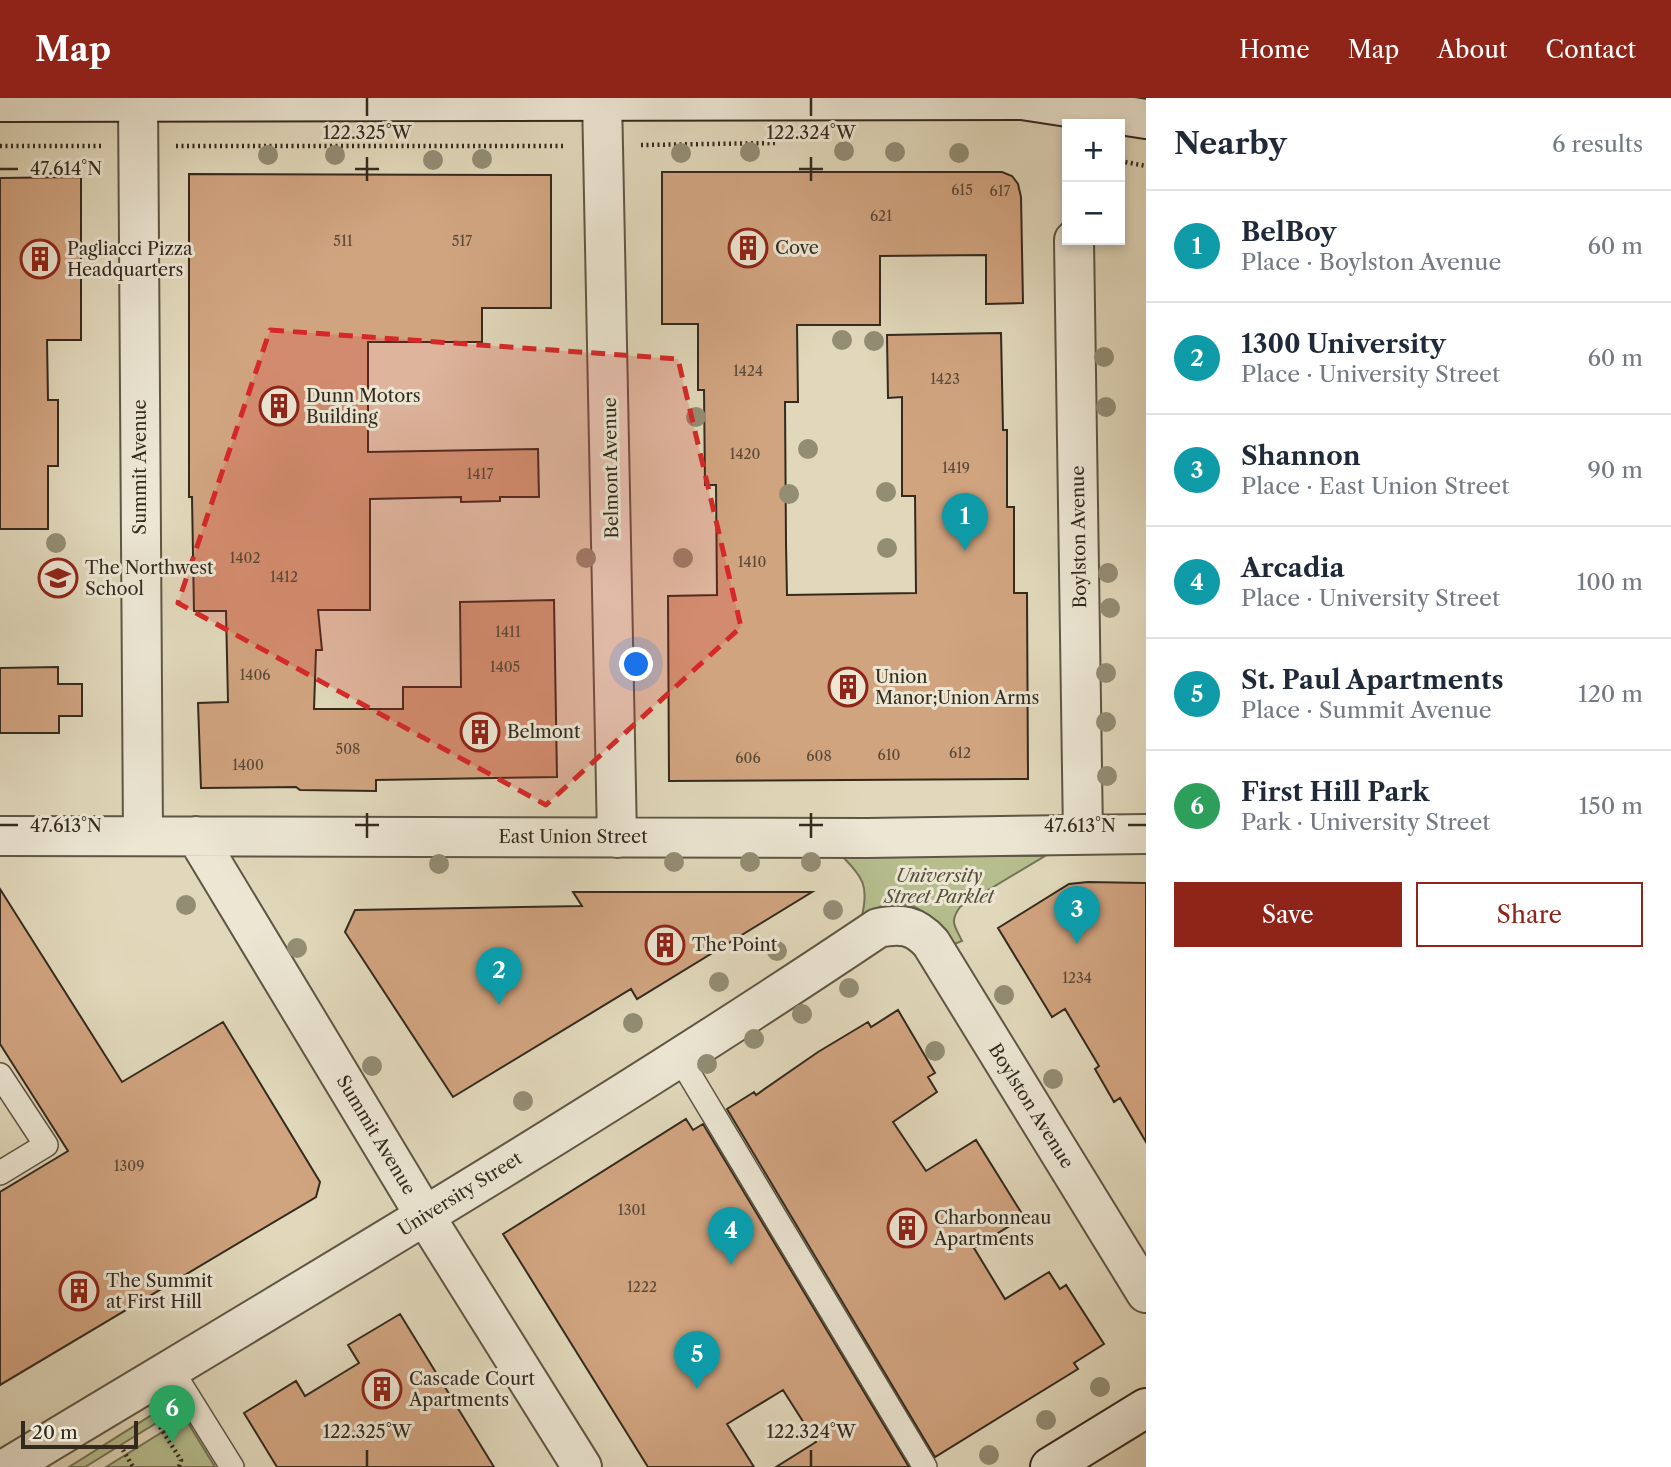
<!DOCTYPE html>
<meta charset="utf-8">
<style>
:root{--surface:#fff;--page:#f6f6f7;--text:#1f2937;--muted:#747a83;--line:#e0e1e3;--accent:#8f2418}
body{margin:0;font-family:"Libre Caslon Text",serif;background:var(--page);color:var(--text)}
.controls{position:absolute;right:21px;top:21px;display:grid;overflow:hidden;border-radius:0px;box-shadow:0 4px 10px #0003}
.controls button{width:63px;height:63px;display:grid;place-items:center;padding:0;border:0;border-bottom:2px solid var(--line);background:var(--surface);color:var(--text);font:35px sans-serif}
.scale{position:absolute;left:21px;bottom:18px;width:117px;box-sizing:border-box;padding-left:7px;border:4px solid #332a1e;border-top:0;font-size:19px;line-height:24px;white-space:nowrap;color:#332a1e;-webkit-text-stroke:5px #ece6d3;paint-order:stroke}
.you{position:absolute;left:637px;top:567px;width:24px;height:24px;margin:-18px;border:5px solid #fff;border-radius:50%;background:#1a73e8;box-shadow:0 0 0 10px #1a73e833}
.badge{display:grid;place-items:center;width:46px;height:46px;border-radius:50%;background:var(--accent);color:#fff;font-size:23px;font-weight:700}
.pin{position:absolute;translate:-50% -58px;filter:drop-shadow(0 2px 4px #0008)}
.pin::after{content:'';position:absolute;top:37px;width:24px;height:21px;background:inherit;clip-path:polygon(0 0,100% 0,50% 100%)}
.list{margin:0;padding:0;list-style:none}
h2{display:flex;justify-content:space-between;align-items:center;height:91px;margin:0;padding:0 28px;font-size:30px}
h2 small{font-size:23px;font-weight:400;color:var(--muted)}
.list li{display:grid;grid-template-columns:46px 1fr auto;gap:21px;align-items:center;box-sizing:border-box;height:112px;padding:0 28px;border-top:2px solid var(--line)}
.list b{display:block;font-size:26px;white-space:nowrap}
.list p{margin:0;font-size:23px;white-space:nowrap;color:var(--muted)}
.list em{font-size:23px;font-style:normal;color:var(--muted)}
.actions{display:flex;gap:14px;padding:21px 28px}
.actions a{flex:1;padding:16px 0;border:2px solid var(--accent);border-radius:0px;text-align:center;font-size:24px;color:var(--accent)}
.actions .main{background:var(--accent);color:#fff}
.map{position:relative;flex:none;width:1146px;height:1369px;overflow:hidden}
header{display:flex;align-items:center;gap:42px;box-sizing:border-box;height:98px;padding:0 35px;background:var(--accent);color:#fff}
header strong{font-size:33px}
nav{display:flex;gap:38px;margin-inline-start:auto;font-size:24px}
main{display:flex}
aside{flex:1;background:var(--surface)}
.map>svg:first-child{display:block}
.green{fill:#b6be8e;stroke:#747456;stroke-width:2}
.building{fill:#d1a480;stroke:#332a1e;stroke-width:2}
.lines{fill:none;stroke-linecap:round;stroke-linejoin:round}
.lane-casing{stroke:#5e5645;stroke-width:26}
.street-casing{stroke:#5e5645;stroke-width:42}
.secondary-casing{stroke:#332a1e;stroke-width:42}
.path{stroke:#332a1e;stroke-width:4.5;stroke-dasharray:2 3.5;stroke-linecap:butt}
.lane{stroke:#ece6d3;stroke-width:23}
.street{stroke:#ece6d3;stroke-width:38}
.secondary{stroke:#ece6d3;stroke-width:38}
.tree{fill:#938d74}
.marked{fill:#d62828;fill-opacity:0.2;stroke:#d62828;stroke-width:5;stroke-dasharray:14 9;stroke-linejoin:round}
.ticks{fill:none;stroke:#332a1e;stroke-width:2.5}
.labels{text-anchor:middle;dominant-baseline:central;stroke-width:6;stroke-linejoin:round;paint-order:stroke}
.number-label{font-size:14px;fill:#5a4836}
.poi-label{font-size:18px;fill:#332a1e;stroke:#ece6d3;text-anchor:start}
.street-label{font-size:18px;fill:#332a1e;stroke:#ece6d3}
.park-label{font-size:18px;font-style:italic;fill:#544f3a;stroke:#ece6d3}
.ticks-label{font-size:18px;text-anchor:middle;fill:#332a1e;stroke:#ece6d3;stroke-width:6;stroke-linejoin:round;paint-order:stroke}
</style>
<header>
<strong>Map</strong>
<nav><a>Home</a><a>Map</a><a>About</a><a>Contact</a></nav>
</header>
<main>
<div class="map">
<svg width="1146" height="1369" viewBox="0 0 1146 1369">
<rect width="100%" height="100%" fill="#e1d8bb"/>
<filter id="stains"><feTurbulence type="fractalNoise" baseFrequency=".00286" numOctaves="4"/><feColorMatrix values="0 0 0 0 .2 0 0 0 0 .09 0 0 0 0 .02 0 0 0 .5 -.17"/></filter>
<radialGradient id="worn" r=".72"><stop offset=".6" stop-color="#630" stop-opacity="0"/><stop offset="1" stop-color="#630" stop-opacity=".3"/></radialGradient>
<path class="green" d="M842,758H1045L960,809C949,824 955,828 962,843L952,847C927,809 904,792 862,818C869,787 863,780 842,758Z
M174,1303L179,1311L85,1369H69Z
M185,1320L215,1369H106Z"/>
<path class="building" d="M662,74H1002L1012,78L1018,86L1021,99L1023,205L986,206V157L880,158V227H797L798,304H785L786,445L787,497L916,495L915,398H902V299L888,300L887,237L1001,235L1003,332H1007V409H1014V495H1027L1028,681L669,683L668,498L717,497L716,387H705L704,292H698V226H662Z
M189,76L551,77V210H482V244H368V354L538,351L539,399H500V403L461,404V399L370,401V512H318L322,552H316L314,611H403V589H461L460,504L554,502L557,679L376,682V693L300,692L296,689L201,690L198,605L228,604L226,513H194L192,399H189Z
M81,79V242H47L48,302H58V368H48V431H0V80Z
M58,569V586H82V618H59V635H0V570Z
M1088,784L1146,785V1044L1120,1000L1114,1004L1095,971L1099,968L1065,911L1052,919L998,830L1069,786Z
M0,791L122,984L223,924L320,1084L316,1099L0,1287V1094L68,1053L0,946Z
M573,794H812L637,901L631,891L453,999L345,834L355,812L582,808Z
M898,912L935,975L928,979L937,994L893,1024L926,1073L976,1042L1024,1119L974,1150L1005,1201L1049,1174L1060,1191L1066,1187L1104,1246L1074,1265L1078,1271L935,1359L727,1011L754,994L756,997L818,954L868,924L871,929Z
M686,1021L693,1032L703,1026L909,1369H776L816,1344L783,1292L727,1326L754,1369H648L503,1136Z
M400,1216L494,1369H277L244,1315L296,1283L305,1298L359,1265L348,1247Z"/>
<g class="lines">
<defs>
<path id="lane" d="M679,959L925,1369
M0,977L46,1047L0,1075
M171,1271L232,1369"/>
<path id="street" d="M138,0L143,737
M602,0L617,740
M1074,142L1083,737
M0,738L867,740L1146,736
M196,738L425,1118L582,1369
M8,1369C300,1193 595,1020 878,830C901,825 915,827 931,845L1146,1195"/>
<path id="secondary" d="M0,4L1022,2L1146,21
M1050,1369L1146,1310"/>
</defs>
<use href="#lane" class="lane-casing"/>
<use href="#street" class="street-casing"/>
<use href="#secondary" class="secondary-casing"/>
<path class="path" d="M641,47L776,45
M0,48H101
M176,48H566
M1120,63L1146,68
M160,1329L181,1362L179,1369
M123,1352L133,1369"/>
<use href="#lane" class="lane"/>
<use href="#street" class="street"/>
<use href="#secondary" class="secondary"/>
</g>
<g class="tree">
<circle cx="844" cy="53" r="10"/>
<circle cx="750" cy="54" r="10"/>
<circle cx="895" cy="54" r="10"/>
<circle cx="681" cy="55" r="10"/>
<circle cx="959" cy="55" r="10"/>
<circle cx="268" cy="57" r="10"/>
<circle cx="335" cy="57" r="10"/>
<circle cx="482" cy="61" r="10"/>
<circle cx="433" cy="62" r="10"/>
<circle cx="842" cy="242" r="10"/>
<circle cx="874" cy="243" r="10"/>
<circle cx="1104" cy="259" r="10"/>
<circle cx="1106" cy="309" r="10"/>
<circle cx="696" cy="319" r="10"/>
<circle cx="808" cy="351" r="10"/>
<circle cx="886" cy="394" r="10"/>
<circle cx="789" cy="396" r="10"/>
<circle cx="56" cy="445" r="10"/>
<circle cx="887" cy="450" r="10"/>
<circle cx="586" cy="460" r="10"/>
<circle cx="683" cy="460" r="10"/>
<circle cx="1108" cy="475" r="10"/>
<circle cx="1110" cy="510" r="10"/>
<circle cx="1106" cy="575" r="10"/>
<circle cx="1106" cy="624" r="10"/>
<circle cx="1107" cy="678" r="10"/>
<circle cx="674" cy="764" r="10"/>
<circle cx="750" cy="764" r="10"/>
<circle cx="811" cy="764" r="10"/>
<circle cx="439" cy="766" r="10"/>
<circle cx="186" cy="807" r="10"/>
<circle cx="833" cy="812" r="10"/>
<circle cx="297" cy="850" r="10"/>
<circle cx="777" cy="853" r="10"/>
<circle cx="719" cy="884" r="10"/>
<circle cx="849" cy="890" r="10"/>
<circle cx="1004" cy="897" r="10"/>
<circle cx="802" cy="916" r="10"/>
<circle cx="633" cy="925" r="10"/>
<circle cx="754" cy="941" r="10"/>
<circle cx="935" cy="953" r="10"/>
<circle cx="707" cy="966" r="10"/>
<circle cx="372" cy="968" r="10"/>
<circle cx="1053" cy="981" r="10"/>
<circle cx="523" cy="1003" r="10"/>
<circle cx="1100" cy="1289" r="10"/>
<circle cx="1046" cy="1322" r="10"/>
<circle cx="989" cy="1357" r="10"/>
</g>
<path class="marked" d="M270,232L678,261L741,529L546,707L178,505Z"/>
<path class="ticks" d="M367,0V18M811,0V18M367,59V83M811,59V83M0,71H18M355,71H379M799,71H823M367,715V740M811,715V740M0,727H18M355,727H379M799,727H823M1128,727H1146M367,1352V1369M811,1352V1369"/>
<defs>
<symbol id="building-ring" viewBox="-11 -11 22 22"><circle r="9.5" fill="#ece6d3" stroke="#8f2418" stroke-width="1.5"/><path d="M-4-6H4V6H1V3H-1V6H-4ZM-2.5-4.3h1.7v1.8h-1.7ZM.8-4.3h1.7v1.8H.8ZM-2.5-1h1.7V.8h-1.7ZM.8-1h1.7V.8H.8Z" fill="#8f2418"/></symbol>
<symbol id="school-ring" viewBox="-11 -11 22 22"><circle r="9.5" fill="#ece6d3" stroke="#8f2418" stroke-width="1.5"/><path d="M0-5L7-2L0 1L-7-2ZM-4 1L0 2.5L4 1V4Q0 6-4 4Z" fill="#8f2418"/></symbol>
</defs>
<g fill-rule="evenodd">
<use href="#building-ring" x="726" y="128" width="44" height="44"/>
<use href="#building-ring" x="18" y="139" width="44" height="44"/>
<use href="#building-ring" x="257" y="286" width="44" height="44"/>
<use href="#school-ring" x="36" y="458" width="44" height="44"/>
<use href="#building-ring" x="826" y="567" width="44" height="44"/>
<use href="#building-ring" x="458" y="612" width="44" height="44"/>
<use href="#building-ring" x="643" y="825" width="44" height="44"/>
<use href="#building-ring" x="885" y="1108" width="44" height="44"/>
<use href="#building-ring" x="57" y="1171" width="44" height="44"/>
<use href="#building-ring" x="360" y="1269" width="44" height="44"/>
</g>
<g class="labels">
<g class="number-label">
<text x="962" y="92">615</text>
<text x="1000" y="93">617</text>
<text x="881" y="118">621</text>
<text x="343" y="143">511</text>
<text x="462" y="143">517</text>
<text x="748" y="273">1424</text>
<text x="945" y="281">1423</text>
<text x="745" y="356">1420</text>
<text x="956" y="370">1419</text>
<text x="480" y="376">1417</text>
<text x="245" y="460">1402</text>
<text x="752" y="464">1410</text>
<text x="284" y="479">1412</text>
<text x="508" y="534">1411</text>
<text x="505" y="569">1405</text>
<text x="255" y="577">1406</text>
<text x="348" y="651">508</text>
<text x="960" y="655">612</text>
<text x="889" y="657">610</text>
<text x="819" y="658">608</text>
<text x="748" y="660">606</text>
<text x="248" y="667">1400</text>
<text x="1077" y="880">1234</text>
<text x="129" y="1068">1309</text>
<text x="632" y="1112">1301</text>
<text x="642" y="1189">1222</text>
</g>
<g class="poi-label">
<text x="775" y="150">Cove</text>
<text x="67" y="151">Pagliacci Pizza<tspan x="67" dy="21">Headquarters</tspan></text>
<text x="306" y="298">Dunn Motors<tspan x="306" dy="21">Building</tspan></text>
<text x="85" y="470">The Northwest<tspan x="85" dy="21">School</tspan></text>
<text x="875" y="579">Union<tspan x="875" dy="21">Manor;Union Arms</tspan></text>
<text x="507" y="634">Belmont</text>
<text x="692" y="847">The Point</text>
<text x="934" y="1120">Charbonneau<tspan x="934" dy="21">Apartments</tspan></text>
<text x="106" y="1183">The Summit<tspan x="106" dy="21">at First Hill</tspan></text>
<text x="409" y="1281">Cascade Court<tspan x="409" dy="21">Apartments</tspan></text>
</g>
<g class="street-label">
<text transform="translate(140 369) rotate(-90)">Summit Avenue</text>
<text transform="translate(611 370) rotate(-91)">Belmont Avenue</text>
<text transform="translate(1079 439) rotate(-91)">Boylston Avenue</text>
<text x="573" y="739">East Union Street</text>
<text transform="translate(1031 1008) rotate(58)">Boylston Avenue</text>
<text transform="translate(376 1037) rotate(59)">Summit Avenue</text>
<text transform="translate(460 1096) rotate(-32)">University Street</text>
</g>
<g class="park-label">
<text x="939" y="778">University<tspan x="939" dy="21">Street Parklet</tspan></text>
</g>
</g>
<g class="ticks-label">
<text x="367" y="41">122.325°W</text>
<text x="811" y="41">122.324°W</text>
<text x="66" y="77">47.614°N</text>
<text x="66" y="734">47.613°N</text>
<text x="1080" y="734">47.613°N</text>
<text x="367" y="1340">122.325°W</text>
<text x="811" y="1340">122.324°W</text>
</g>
<rect width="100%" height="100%" filter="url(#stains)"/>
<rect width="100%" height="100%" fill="url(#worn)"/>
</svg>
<div class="controls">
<button>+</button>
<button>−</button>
</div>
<div class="scale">20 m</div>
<div class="you"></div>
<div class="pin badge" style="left:965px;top:453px;background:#0f9aa8">1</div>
<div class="pin badge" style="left:499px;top:907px;background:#0f9aa8">2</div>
<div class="pin badge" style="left:1077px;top:846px;background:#0f9aa8">3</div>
<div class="pin badge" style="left:731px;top:1167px;background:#0f9aa8">4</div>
<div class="pin badge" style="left:697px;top:1291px;background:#0f9aa8">5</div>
<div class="pin badge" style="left:172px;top:1345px;background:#2e9e5b">6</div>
</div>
<aside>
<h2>Nearby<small>6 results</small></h2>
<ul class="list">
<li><span class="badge" style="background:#0f9aa8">1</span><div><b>BelBoy</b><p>Place · Boylston Avenue</p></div><em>60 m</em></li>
<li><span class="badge" style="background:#0f9aa8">2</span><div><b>1300 University</b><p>Place · University Street</p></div><em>60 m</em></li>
<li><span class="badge" style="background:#0f9aa8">3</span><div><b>Shannon</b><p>Place · East Union Street</p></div><em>90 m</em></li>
<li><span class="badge" style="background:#0f9aa8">4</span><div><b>Arcadia</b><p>Place · University Street</p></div><em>100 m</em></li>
<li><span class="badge" style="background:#0f9aa8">5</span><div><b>St. Paul Apartments</b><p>Place · Summit Avenue</p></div><em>120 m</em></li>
<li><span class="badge" style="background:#2e9e5b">6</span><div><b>First Hill Park</b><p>Park · University Street</p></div><em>150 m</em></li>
</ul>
<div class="actions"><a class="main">Save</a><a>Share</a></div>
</aside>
</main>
